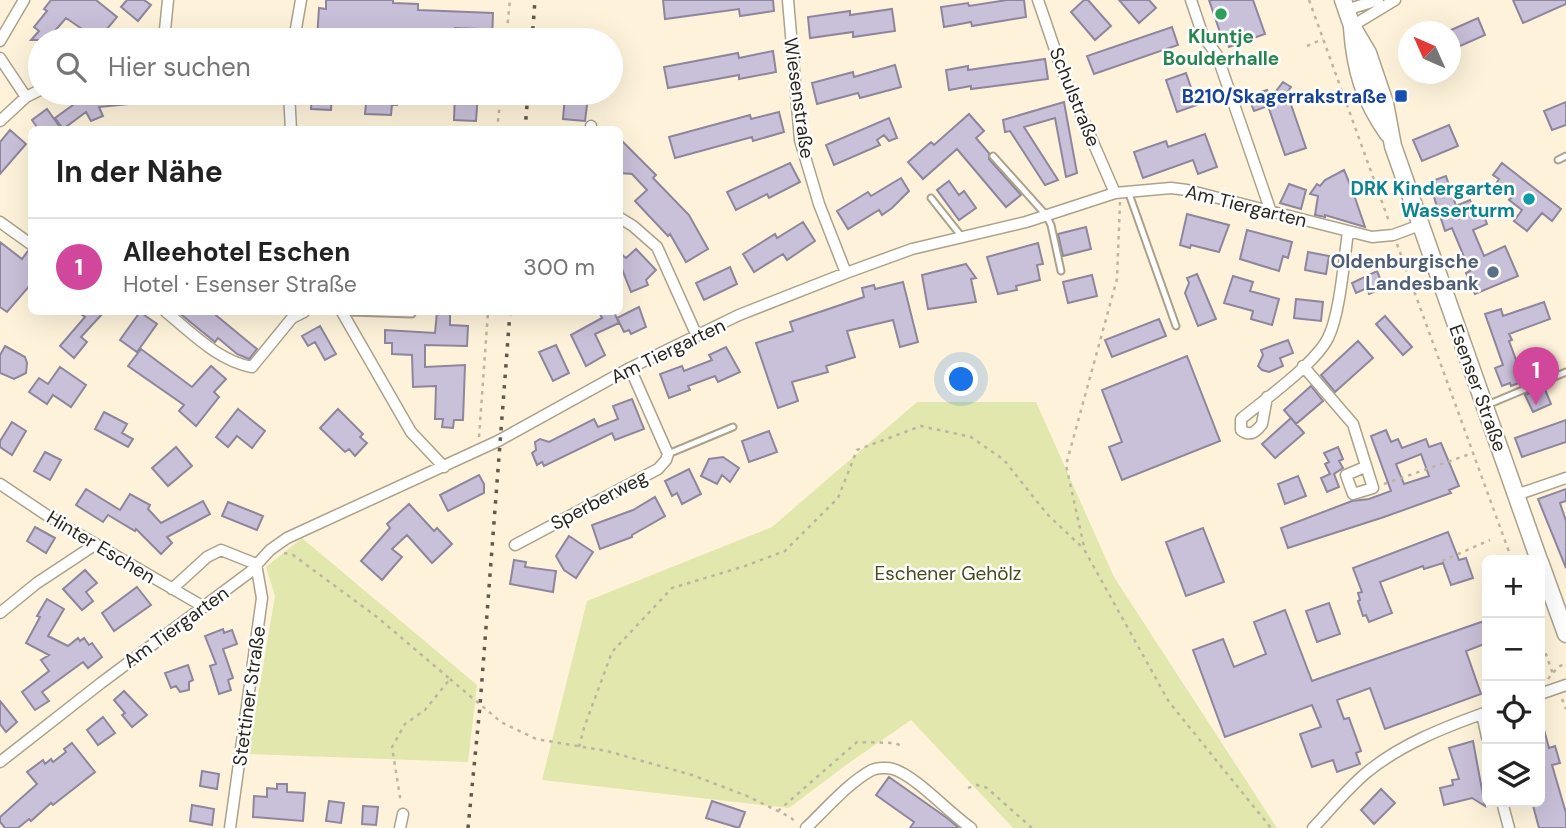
<!DOCTYPE html>
<html lang="de">
<meta charset="utf-8">
<style>
:root{--surface:#fff;--page:#f6f6f6;--text:#222;--muted:#767676;--line:#e0e0e0;--accent:#7c3aed}
body{margin:0;font-family:"DM Sans",sans-serif;background:var(--page);color:var(--text)}
.controls{position:absolute;right:21px;bottom:21px;display:grid;overflow:hidden;border-radius:10px;box-shadow:0 7px 28px #0002}
.controls button{width:63px;height:63px;display:grid;place-items:center;padding:0;border:0;border-bottom:2px solid var(--line);background:var(--surface);color:var(--text);font:35px sans-serif}
.compass{position:absolute;left:1398px;top:21px;width:63px;height:63px;border-radius:50%;background:var(--surface);box-shadow:0 7px 28px #0002;rotate:315deg}
.you{position:absolute;left:962px;top:380px;width:24px;height:24px;margin:-18px;border:5px solid #fff;border-radius:50%;background:#1a73e8;box-shadow:0 0 0 10px #1a73e833}
.badge{display:grid;place-items:center;width:46px;height:46px;border-radius:50%;background:var(--accent);color:#fff;font-size:23px;font-weight:700}
.pin{position:absolute;translate:-50% -58px;filter:drop-shadow(0 2px 4px #0008)}
.pin::after{content:'';position:absolute;top:37px;width:24px;height:21px;background:inherit;clip-path:polygon(0 0,100% 0,50% 100%)}
.list{margin:0;padding:0;list-style:none}
h2{display:flex;justify-content:space-between;align-items:center;height:91px;margin:0;padding:0 28px;font-size:30px}
h2 small{font-size:23px;font-weight:400;color:var(--muted)}
.list li{display:grid;grid-template-columns:46px 1fr auto;gap:21px;align-items:center;box-sizing:border-box;height:98px;padding:0 28px;border-top:2px solid var(--line)}
.list b{display:block;font-size:26px;white-space:nowrap}
.list p{margin:0;font-size:23px;white-space:nowrap;color:var(--muted)}
.list em{font-size:23px;font-style:normal;color:var(--muted)}
.icon{flex:none;width:38px;height:38px;fill:none;stroke:currentColor;stroke-width:2;stroke-linecap:round;stroke-linejoin:round}
.map{position:relative;flex:none;width:1566px;height:828px;overflow:hidden}
.search{position:absolute;background:var(--surface);box-shadow:0 7px 28px #0002;left:28px;top:28px;width:595px;height:77px;display:flex;align-items:center;gap:18px;box-sizing:border-box;padding:0 24px;border-radius:38px;color:var(--muted);font-size:26px}
.panel{position:absolute;background:var(--surface);box-shadow:0 7px 28px #0002;left:28px;top:126px;width:595px;height:189px;border-radius:10px}
.map>svg:first-child{display:block}
.green{fill:#e2e7ad}
.building{fill:#c9c0d9;stroke:#8e869c;stroke-width:2;fill-rule:evenodd}
.lines{fill:none;stroke-linecap:round;stroke-linejoin:round}
.service-casing{stroke:#aca28b;stroke-width:9}
.minor-casing{stroke:#aca28b;stroke-width:13}
.primary-casing{stroke:#aca28b;stroke-width:19}
.path{stroke:#beb5a1;stroke-width:2.5;stroke-dasharray:3.5 5;stroke-linecap:butt}
.service{stroke:#fff;stroke-width:5}
.minor{stroke:#fff;stroke-width:10}
.primary{stroke:#fff;stroke-width:16}
.rail{stroke:#605a4d;stroke-width:3.5;stroke-dasharray:3.5 7;stroke-linecap:butt}
.leisure-dot{fill:#2e9e5b;stroke:#fff;stroke-width:2.5}
.transit-dot{fill:#1a4fb4;stroke:#fff;stroke-width:2.5}
.culture-dot{fill:#0f9aa8;stroke:#fff;stroke-width:2.5}
.service-dot{fill:#5c6f8a;stroke:#fff;stroke-width:2.5}
.labels{text-anchor:middle;dominant-baseline:central;stroke-width:5;stroke-linejoin:round;paint-order:stroke}
.leisure-label{font-size:19px;font-weight:bold;fill:#27864d;stroke:#fff}
.transit-label{font-size:19px;font-weight:bold;fill:#164399;stroke:#fff;text-anchor:end}
.street-label{font-size:19px;fill:#2a261d;stroke:#fff}
.culture-label{font-size:19px;font-weight:bold;fill:#0d838f;stroke:#fff;text-anchor:end}
.service-label{font-size:19px;font-weight:bold;fill:#4e5e75;stroke:#fff;text-anchor:end}
.park-label{font-size:19px;fill:#474a1b;stroke:#fff}
</style>
<div class="map">
<svg width="1566" height="828" viewBox="0 0 1566 828">
<rect width="100%" height="100%" fill="#fef3da"/>
<path class="green" d="M917,402H1036L1114,577L1277,828H1013L911,720L846,765L789,808L542,780L587,601L772,527Z
M302,538L477,685L468,762L248,754L275,596L266,567Z"/>
<path class="building" d="M51,0H96L117,17L98,40L66,18L53,33L61,40H31L39,31L34,27L47,11L44,9Z
M127,0H144L151,5L138,21L121,7Z
M326,0H393V3L418,4V10L493,13L492,39H478L479,29L455,28L454,38L442,37L443,31L405,29V33L378,32V39L339,37V40L317,39L319,8L326,9Z
M663,0H773L774,11L740,16L739,9L665,19Z
M1007,0H1024L1026,17L972,26L971,22L944,27L941,7L968,3L969,6Z
M1084,0H1088L1111,26L1095,40L1071,12Z
M1119,0H1149L1156,8L1139,23Z
M1209,0H1253L1265,34L1229,47L1225,36L1222,38Z
M1513,0H1566V4L1523,23Z
M892,9L895,31L853,37V32L810,38L808,17L850,11V15Z
M1478,18L1485,35L1451,50V30Z
M1172,27L1178,45L1094,74L1087,56Z
M773,51L776,72L739,79V75L668,88L664,67L738,53L739,58Z
M1045,59L1048,79L971,89V86L949,90L946,70L968,66V70Z
M895,65L901,87L860,98L858,93L817,104L812,83L853,72L854,77Z
M1186,73L1197,105L1177,112L1166,80Z
M1283,82L1291,87L1287,93L1306,148L1285,155L1268,106L1254,111L1248,96L1267,90L1270,99Z
M75,93H137L138,103L99,107L103,116L91,121L86,112L63,129L55,118L73,105L69,96Z
M312,93H332L331,110L311,109Z
M367,93H398L397,105H392L391,115L365,114Z
M455,93H478L476,121L454,120Z
M565,95L588,97L585,121L563,119Z
M1064,102L1077,173L1066,177L1055,118L1024,127L1058,180L1045,185L1010,131L1005,132L1003,120Z
M1566,102V125L1552,130L1544,111Z
M47,109L62,130H39L32,120Z
M779,112L784,132L753,141L752,137L675,158L669,137L750,115L751,119Z
M969,114L984,131L976,138L989,153V159L1021,195L1006,207L957,149L923,179L908,162L931,142L934,145Z
M889,118L897,138L889,141L884,135L877,140L880,145L834,165L826,145Z
M1449,125L1458,146L1422,161L1413,140Z
M10,130L26,144L0,174V142Z
M1205,134L1217,167L1198,174L1193,160L1143,178L1134,152L1166,141L1168,147Z
M620,139L656,175L653,178L689,215L708,249L686,262L670,234L668,236L635,201L647,190L632,174L620,173Z
M790,163L800,182L769,198L767,194L736,210L727,192Z
M1502,163L1561,209L1552,221L1542,213L1527,231L1514,221L1522,210L1509,200L1512,197L1496,184L1499,179L1493,175Z
M1344,170L1352,189L1365,227L1325,215V217L1315,215L1318,196L1310,194L1317,184L1320,186L1325,180Z
M1446,176L1456,206L1470,200L1475,213L1482,210L1487,224L1473,230L1484,256L1505,246L1518,276L1475,294L1466,273L1470,271L1452,228L1445,231L1429,182Z
M901,178L909,191L892,208L882,215L879,210L848,229L837,211L868,192L871,196Z
M949,181L959,195L964,191L976,208L959,220L937,190Z
M1289,184L1306,190L1301,209L1280,203Z
M1187,214L1229,225L1219,252L1191,245L1190,248L1180,245Z
M803,222L815,241L787,260L783,254L754,272L743,254L775,234L777,238Z
M1086,227L1091,249L1063,256L1058,234Z
M1247,230L1292,242L1288,258L1283,256L1279,271L1240,259Z
M0,242L22,259L28,251L32,252V283L7,312L0,307Z
M1038,243L1043,264L1037,265L1040,280L1016,286L1017,290L998,294L987,257Z
M636,249L656,270L646,280L648,285L631,292L620,264V253L626,258Z
M1308,252L1329,256L1326,274L1305,270Z
M966,264L976,278L971,279L976,302L928,309L922,275Z
M730,267L737,284L704,300L696,283Z
M1377,271L1384,288L1369,294L1367,288L1356,293L1352,283Z
M1197,274L1216,319L1198,326L1185,293L1189,283L1187,278Z
M1092,275L1097,296L1068,303L1063,282Z
M1233,276L1253,282L1250,291L1279,299L1272,325L1251,319L1253,311L1224,303Z
M903,282L918,342L900,347L893,320L847,331L855,357L826,366L828,372L792,382L798,401L778,408L756,343L793,331L790,322L864,297L862,288L874,285L875,289Z
M1296,299L1323,302L1321,321L1294,318Z
M1544,302L1550,319L1509,334L1512,340L1509,341L1524,381L1511,386L1510,383L1502,386L1495,368L1503,365L1485,314L1501,309L1503,316Z
M639,307L646,327L631,334L629,330L624,332L617,318Z
M78,312H104L81,337L87,342L74,358L60,346L85,317Z
M140,312L157,324L137,352L120,340Z
M178,312H212L257,349L249,359L237,354L218,338L215,342Z
M437,312H450V325L468,326L467,346L425,345V367L465,365L463,420H454L453,428L442,427L443,419H435L436,386L413,387L412,355L392,354V343H385V330L435,333Z
M599,312H614L619,323L595,334L605,355L586,366L571,335L602,318Z
M1385,316L1412,347L1403,355L1376,324Z
M1159,319L1166,336L1112,357L1105,340Z
M320,326L336,354L325,360L315,342L308,346L302,336Z
M1288,340L1293,353L1280,358L1283,366L1269,372L1262,370L1258,366L1263,355L1261,350Z
M1358,341L1373,358L1335,392L1321,375Z
M556,345L569,373L553,381L539,352Z
M5,346L25,357L27,363L26,373L14,379L0,373V355Z
M726,347L740,372L718,382L715,376L688,386L690,390L669,398L660,374L682,366L684,371L712,360L709,355Z
M141,349L192,387L211,366L226,379L214,392L219,397L196,426L179,411L184,405L128,366Z
M1187,356L1220,441L1122,480L1109,447L1122,442L1102,390Z
M60,367L86,385L71,407L53,395L47,404L29,392L39,378L48,384Z
M1311,386L1323,401L1296,424L1284,410Z
M1544,387L1551,404L1533,412L1525,395Z
M632,399L644,429L615,440L612,433L544,466L542,462L537,465L532,453L536,450L535,442L540,439L549,442L594,419L598,427L618,419L613,406Z
M238,409L265,431L252,448L237,436L228,447L216,437Z
M338,409L363,434L360,437L367,443L355,456L349,449L345,452L320,428Z
M104,412L127,424L122,433L133,439L128,447L95,429Z
M1291,418L1304,433L1275,458L1262,444Z
M1566,420V442L1522,457L1515,438Z
M12,422L26,431L12,455L0,447V441Z
M1386,430L1391,442L1398,439L1402,448L1426,439L1429,447L1441,443L1459,486L1449,490L1451,493L1384,517L1288,548L1281,528L1352,501L1369,499L1391,491L1371,436ZM1421,454L1429,476L1404,484L1396,464Z
M769,431L777,452L749,462L742,441Z
M176,447L192,466L168,486L152,468Z
M1338,447L1343,459L1339,461L1343,468L1334,474L1339,487L1327,492L1321,478L1330,474L1325,464L1329,462L1324,453Z
M45,452L61,460L50,480L34,471Z
M723,457L739,468L730,482L722,475L717,484L701,476L709,459Z
M689,469L701,494L682,504L677,493L672,496L665,481Z
M479,475L484,484V493L448,511L440,495Z
M1298,476L1306,496L1285,504L1278,484Z
M86,489L120,510L130,494L150,505L148,509L161,523L203,501L210,514L167,537L172,543L161,554L136,529L135,531L108,515L103,522L76,505Z
M1566,489V501L1560,503L1566,521V568L1538,499Z
M655,497L665,516L632,535V537L600,549L592,525L633,510Z
M228,502L263,516L257,530L222,516Z
M409,504L434,531L437,528L452,544L432,563L407,535L392,549L402,557L382,580L361,561L390,528L387,524Z
M35,527L55,538L46,553L27,541Z
M1203,528L1224,582L1186,596L1166,542Z
M1448,532L1459,560L1466,558L1473,578L1451,585L1443,563L1424,569L1423,566L1380,582L1392,613L1369,622L1366,615L1363,616L1358,601L1360,600L1358,593L1362,592L1353,568Z
M569,536L593,552L576,578L564,570L556,556Z
M514,560L526,562L525,567L556,571L553,592L510,584Z
M85,570L97,583L86,592L93,601L82,610L63,589Z
M137,587L151,605L114,631L102,613Z
M47,599L64,609L48,636L68,646L78,638L80,641L84,638L89,645L92,643L102,657L88,668L83,662L42,692L49,701L35,710L22,692L49,671L41,660L49,655L26,643L40,617L37,616Z
M1329,603L1340,634L1317,642L1306,611Z
M1285,610L1312,681L1487,620V643L1466,651L1481,694L1385,729L1370,688L1337,700L1344,719L1349,718L1361,751L1356,753L1360,764L1337,772L1333,760L1312,767L1300,734L1321,727L1312,705L1225,737L1193,650L1223,639L1234,667L1266,654L1254,622Z
M223,629L224,633L232,630L237,644L223,649L233,678L228,680L231,690L219,694L210,666L216,664L205,636Z
M188,665L193,680L189,682V690L180,692L176,686L171,688L165,673Z
M124,691L147,715L132,727L122,715L125,713L114,700Z
M0,701L17,722L6,732L0,724Z
M103,717L115,733L98,745L87,730Z
M1540,726H1543L1549,748L1555,746L1560,763L1552,765L1566,813V828H1539L1532,802H1540Z
M1473,741L1485,806L1472,798L1444,805L1440,788L1453,785L1452,780L1459,779L1449,748Z
M72,743L95,772L53,805L51,803L31,821L29,819L18,828H5L0,822V817L37,784L27,772L43,760L45,764L51,759L53,762L66,752L64,749Z
M202,771L219,774L217,789L200,786Z
M889,777L947,818L959,828H910L914,822L876,795Z
M277,784H287V792L305,793L303,821L253,817L254,796L267,797V788L277,789Z
M1381,789L1395,803L1374,824L1361,810Z
M329,801L344,803L341,823L326,821Z
M712,801L745,812L739,828L706,818Z
M192,805L214,809L212,825L190,821Z
M363,806L378,807L376,825L362,824Z"/>
<g class="lines">
<defs>
<path id="service" d="M993,156L1046,215L1051,225L1061,271
M1558,160L1566,156
M1128,191L1176,326
M931,198L962,237
M343,315L351,312L412,314
M1487,405L1566,372
M668,454L733,427"/>
<path id="minor" d="M788,0L800,140L819,204L846,273
M1038,0L1063,73L1115,193
M1191,0L1203,36L1217,55L1271,212
M1346,10L1378,0
M1352,26L1395,0
M164,40L168,0
M294,40L301,0
M0,41L24,0
M0,58L26,97
M289,93L291,130
M0,121L26,97L40,90
M591,130V126
M620,218L633,226L657,247L697,336
M0,222L32,245
M166,312C191,332 218,361 252,367L292,318L304,312
M342,312L411,432L444,467
M1303,366L1353,424L1373,488L1353,494L1346,475L1365,467
M1267,397L1262,424C1256,432 1250,437 1241,430V419C1264,400 1315,364 1328,338C1340,314 1344,260 1348,232
M0,484L51,518L204,607
M1516,495L1566,478
M515,545L658,469L666,460L668,454L630,368
M172,589L207,557L221,550L256,564L262,598L230,828
M0,613L37,583L96,544
M1540,694L1566,685
M1482,714L1487,737
M0,762L101,683L250,572L270,550L287,538L498,441L630,368L739,315L846,273L912,249L1026,222L1115,193L1171,188L1187,190L1372,237L1393,235L1420,225
M1502,802L1509,828
M400,828L403,814
M806,828C825,810 849,782 872,770C877,768 887,767 893,769C916,776 949,813 971,828
M1313,828C1330,810 1347,789 1366,773C1401,744 1445,727 1487,712"/>
<path id="primary" d="M1343,0L1352,26L1368,53L1385,103L1393,146L1539,560
M1352,28C1355,70 1364,100 1388,134
M1540,562L1566,634"/>
</defs>
<use href="#service" class="service-casing"/>
<use href="#minor" class="minor-casing"/>
<use href="#primary" class="primary-casing"/>
<path class="path" d="M1309,0L1390,224
M506,40L510,0
M1307,46L1323,39
M497,130L501,93
M1120,202L1117,279L1066,465L1085,551L1169,702L1271,828
M1397,244L1512,560
M479,437L488,312
M1384,484L1473,453
M284,553L293,555L377,617L450,679L425,710L405,724L392,747L401,803
M1442,561L1490,540
M1540,637L1554,677
M450,679L501,722L536,739L607,751L692,775L747,796L790,817L797,823
M1548,679L1558,667L1566,663
M1562,699L1566,709
M579,747L584,728L612,652L672,588L745,566L785,551L838,498L857,450L921,426L971,437L1004,460L1047,514L1084,549
M968,788L977,785L987,788L1032,828
M778,811L857,742L895,743L904,747"/>
<use href="#service" class="service"/>
<use href="#minor" class="minor"/>
<use href="#primary" class="primary"/>
<path class="rail" d="M532,40L535,0
M525,130L528,93
M468,828L480,706L510,312"/>
</g>
<circle class="leisure-dot" cx="1221" cy="14" r="7"/>
<rect class="transit-dot" x="1394" y="89" width="14" height="14" rx="3.5"/>
<circle class="culture-dot" cx="1529" cy="199" r="7"/>
<circle class="service-dot" cx="1493" cy="272" r="7"/>
<g class="labels">
<g class="leisure-label">
<text x="1221" y="36">Kluntje<tspan x="1221" dy="22">Boulderhalle</tspan></text>
</g>
<g class="transit-label">
<text x="1387" y="96">B210/Skagerrakstraße</text>
</g>
<g class="street-label">
<text transform="translate(1075 97) rotate(68)">Schulstraße</text>
<text transform="translate(799 98) rotate(82)">Wiesenstraße</text>
<text transform="translate(1246 206) rotate(14)">Am Tiergarten</text>
<text transform="translate(668 351) rotate(-26)">Am Tiergarten</text>
<text transform="translate(1478 388) rotate(70)">Esenser Straße</text>
<text transform="translate(599 500) rotate(-28)">Sperberweg</text>
<text transform="translate(101 547) rotate(31)">Hinter Eschen</text>
<text transform="translate(176 627) rotate(-36)">Am Tiergarten</text>
<text transform="translate(249 696) rotate(-82)">Stettiner Straße</text>
</g>
<g class="culture-label">
<text x="1515" y="188">DRK Kindergarten<tspan x="1515" dy="22">Wasserturm</tspan></text>
</g>
<g class="service-label">
<text x="1479" y="261">Oldenburgische<tspan x="1479" dy="22">Landesbank</tspan></text>
</g>
<g class="park-label">
<text x="948" y="573">Eschener Gehölz</text>
</g>
</g>
</svg>
<div class="controls">
<button>+</button>
<button>−</button>
<button><svg class="icon" aria-label="locate" viewBox="0 0 24 24"><circle cx="12" cy="12" r="6"/><path d="M12 2v4M12 18v4M2 12h4M18 12h4"/></svg></button>
<button><svg class="icon" aria-label="layers" viewBox="0 0 24 24"><path d="M12 4l9 5-9 5-9-5zM3 14l9 5 9-5"/></svg></button>
</div>
<svg class="compass" viewBox="-18 -18 36 36"><path d="M0-13l5 13h-10z" fill="#e53935"/><path d="M0 13l5-13h-10z" fill="#767676"/></svg>
<div class="you"></div>
<div class="pin badge" style="left:1536px;top:405px;background:#d1479c">1</div>
<div class="search"><svg class="icon" aria-label="search" viewBox="0 0 24 24"><circle cx="10" cy="10" r="6"/><path d="M15 15l6 6"/></svg>Hier suchen</div>
<section class="panel">
<h2>In der Nähe<small></small></h2>
<ul class="list">
<li><span class="badge" style="background:#d1479c">1</span><div><b>Alleehotel Eschen</b><p>Hotel · Esenser Straße</p></div><em>300 m</em></li>
</ul>
</section>
</div>
